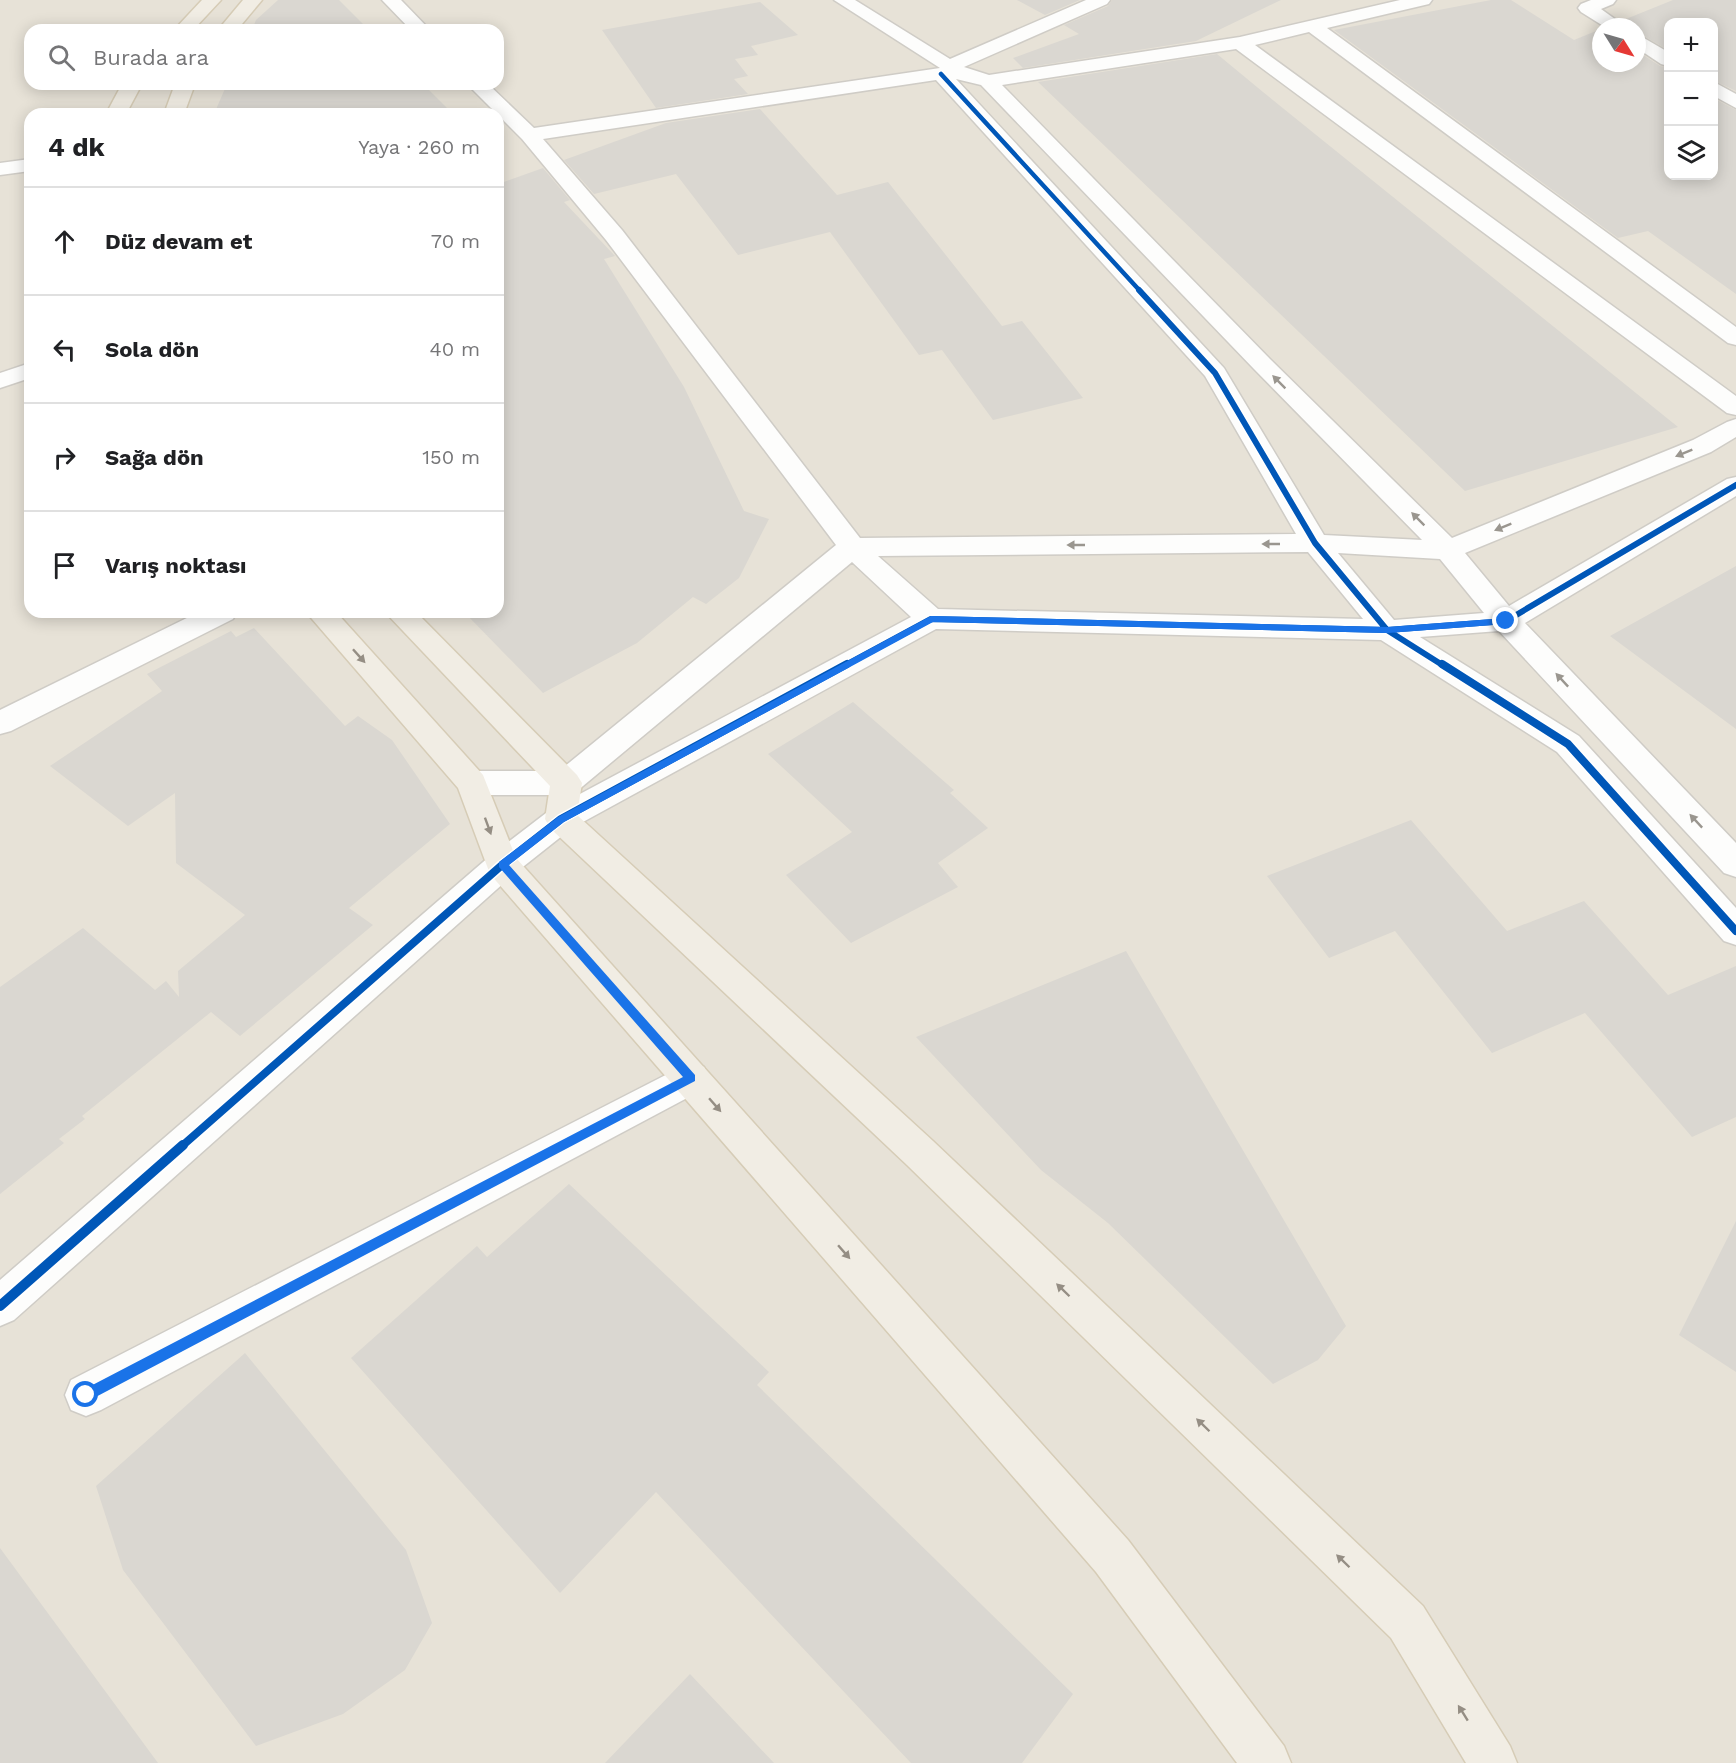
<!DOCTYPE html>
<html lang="tr">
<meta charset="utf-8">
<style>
:root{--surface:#fff;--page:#f6f6f6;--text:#202124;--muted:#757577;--line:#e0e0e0}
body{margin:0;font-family:"Work Sans",sans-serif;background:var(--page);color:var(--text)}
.controls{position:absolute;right:18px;top:18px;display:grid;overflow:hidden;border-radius:12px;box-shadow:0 3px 15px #0003}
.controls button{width:54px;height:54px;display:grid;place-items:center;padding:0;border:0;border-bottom:2px solid var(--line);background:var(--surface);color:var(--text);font:30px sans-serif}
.compass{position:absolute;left:1592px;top:18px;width:54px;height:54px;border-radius:50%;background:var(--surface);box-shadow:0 3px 15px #0003;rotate:127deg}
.stop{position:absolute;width:18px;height:18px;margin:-14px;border:4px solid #1a73e8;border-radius:50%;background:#fff}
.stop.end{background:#1a73e8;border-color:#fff;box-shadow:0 2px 6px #0008}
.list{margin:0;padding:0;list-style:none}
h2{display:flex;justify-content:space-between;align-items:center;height:78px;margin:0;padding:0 24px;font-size:26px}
h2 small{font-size:20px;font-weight:400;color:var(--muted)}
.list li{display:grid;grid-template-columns:39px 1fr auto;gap:18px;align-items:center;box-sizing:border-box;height:108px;padding:0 24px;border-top:2px solid var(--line)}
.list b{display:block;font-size:22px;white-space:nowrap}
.list em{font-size:20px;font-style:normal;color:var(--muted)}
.icon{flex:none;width:33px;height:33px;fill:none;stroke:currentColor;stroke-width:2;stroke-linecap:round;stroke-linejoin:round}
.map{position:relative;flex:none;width:1736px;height:1763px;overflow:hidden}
.search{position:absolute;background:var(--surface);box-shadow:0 3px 15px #0003;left:24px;top:24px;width:480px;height:66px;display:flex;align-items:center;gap:15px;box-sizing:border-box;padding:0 21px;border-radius:18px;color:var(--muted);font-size:22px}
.panel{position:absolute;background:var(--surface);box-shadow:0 3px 15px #0003;left:24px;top:108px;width:480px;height:510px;border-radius:18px}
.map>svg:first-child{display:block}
.residential{fill:#e7e2d7;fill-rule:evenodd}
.building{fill:#dad7d1}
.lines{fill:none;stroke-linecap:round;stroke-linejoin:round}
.minor-casing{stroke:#cfccc6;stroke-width:3}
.major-casing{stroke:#d6ccb6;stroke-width:3}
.minor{fill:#fdfdfc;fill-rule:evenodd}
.major{fill:#f1ede4;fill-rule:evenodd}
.cycleway-far3-casing{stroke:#fff;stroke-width:7}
.cycleway-far2-casing{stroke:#fff;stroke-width:9}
.cycleway-far1-casing{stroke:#fff;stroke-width:11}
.cycleway-casing{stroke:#fff;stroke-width:14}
.cycleway-far3{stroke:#0057b8;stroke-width:4.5}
.cycleway-far2{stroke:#0057b8;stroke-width:6}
.cycleway-far1{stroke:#0057b8;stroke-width:8}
.cycleway{stroke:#0057b8;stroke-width:10}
.oneway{fill:#9a968f}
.oneway2{fill:#958e84}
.route{fill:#1a73e8}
</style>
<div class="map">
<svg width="1736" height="1763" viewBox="0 0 1736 1763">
<rect width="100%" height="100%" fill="#f2f0ea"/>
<path class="residential" d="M0,0H1736V1763H0ZM1668,22H1714V176H1668ZM1601,27H1637V63H1601ZM30,30H498V84H30ZM30,114H498V612H30Z"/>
<path class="building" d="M278,0H339L369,30H252L256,20Z
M1017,0H1080L1045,15Z
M1112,0H1281L1196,41L1023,68L1013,58L1079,34L1064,25L1108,6Z
M1491,0H1511L1574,40L1601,29V63H1637V51L1660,66L1668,68V176H1713V98L1736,110V294L1648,231L1618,238L1334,30Z
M1673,0H1736V91L1713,80V22H1668V50L1637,32V27H1628L1621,21Z
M760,2L798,35L751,46L758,55L735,59L748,76L734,79L748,94L656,108L602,30Z
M1217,54L1263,92L1678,427L1465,491L1038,82Z
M227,84H423L453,114H214Z
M760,109L837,195L888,182L1002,326L1022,321L1083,398L993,420L942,350L919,355L830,232L738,255L676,174L594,194L564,160L666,123Z
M543,168L570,200L564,202L615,256L604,259L684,387L744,511L769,519L739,578L706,604L693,597L637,643L543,693L464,612H498V184Z
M1736,566V729L1610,636Z
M254,628L345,726L358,716L392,740L450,824L349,908L373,925L240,1036L211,1012L82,1116L85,1119L59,1139L64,1143L0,1194V987L83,928L155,990L166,981L179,997L178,971L245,915L176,863L175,793L128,826L50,766L162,691L147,674L231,631L236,637Z
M853,702L954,790L950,793L988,828L938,863L958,887L851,943L786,875L852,832L768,754Z
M1411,820L1507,931L1584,901L1668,995L1736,966V1117L1692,1137L1585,1013L1492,1053L1395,931L1329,958L1267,876Z
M1126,951L1346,1326L1318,1360L1273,1384L1108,1223L1041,1170L916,1037Z
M569,1184L769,1372L757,1385L1073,1694L1022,1763H911L656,1492L560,1593L351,1358L477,1246L487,1257Z
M1736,1221V1372L1679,1335Z
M245,1353L406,1550L432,1623L405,1670L343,1714L256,1746L123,1570L96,1486Z
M0,1548L158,1763H0Z
M690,1674L774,1763H605Z"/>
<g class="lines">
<defs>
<path id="minor" d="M382,0H401L430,30H411Z
M834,0H855L950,59L1086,0H1110L1107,4L964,67L989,75L1240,37L1400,0H1432L1429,4L1327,28L1736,327V345L1728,343L1309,32L1255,45L1736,396V415L1727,413L1236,49L1002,85L1270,359L1452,538L1693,440L1727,422L1736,419V437L1711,452L1465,553L1509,606L1727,479L1736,477V496L1525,623L1736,843V877L1724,873L1499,631L1420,637L1579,736L1736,908V945L1724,941L1557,752L1381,640L936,629L572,828L514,874L14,1320L0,1326V1280L490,856L550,810L911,617L852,562L577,791L566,795H472L461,791L456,783L461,775L472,771H559L836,545L606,240L522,139L467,84H488L534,128L940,68ZM956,79L981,85L1254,369L1422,540L1324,535L1224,368ZM936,80L1205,376L1296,534L860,538L622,230L543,139ZM1308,552L1363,619L938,609L878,556ZM1338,553L1440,559L1484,613L1394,620Z
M1591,0H1616L1613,4L1601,9L1626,27H1605L1581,12L1578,8L1581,4Z
M1637,34L1668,52V66L1661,64L1637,48Z
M1714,82L1736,94V108L1714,96Z
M30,159V171L0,175V163Z
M30,363V378L0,388V373Z
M199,612H237L233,619L11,731L0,734V710Z
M691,1062L704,1067L709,1078L704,1089L101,1410L86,1416L71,1410L65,1395L71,1380Z"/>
<path id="major" d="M202,0H221L193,30H174Z
M243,0H262L237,30H218Z
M122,84H142L126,114H106Z
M175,84H195L184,114H164Z
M306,612H336L483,775L516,858L1128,1540L1284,1746L1291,1763H1237L1096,1572L490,874L458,788Z
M385,612H416L577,775L582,783L577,815L933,1141L1423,1606L1510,1746L1517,1763H1466L1391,1638L907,1165L550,828L545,819L550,786Z"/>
</defs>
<use href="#minor" class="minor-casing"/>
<use href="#major" class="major-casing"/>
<use href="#minor" class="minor"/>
<use href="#major" class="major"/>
<defs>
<path id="cycleway-far3" d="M941,74L1141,292"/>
<path id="cycleway-far2" d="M1139,290L1215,373L1315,543L1387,630L1444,666
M844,666L931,619L1387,630L1506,621L1736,485"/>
<path id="cycleway-far1" d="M1442,664L1568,744L1736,931
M182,1146L502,865L561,819L847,664"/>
<path id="cycleway" d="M0,1306L183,1145"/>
</defs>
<use href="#cycleway-far3" class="cycleway-far3-casing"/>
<use href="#cycleway-far2" class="cycleway-far2-casing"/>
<use href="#cycleway-far1" class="cycleway-far1-casing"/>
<use href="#cycleway" class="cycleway-casing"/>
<use href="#cycleway-far3" class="cycleway-far3"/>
<use href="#cycleway-far2" class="cycleway-far2"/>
<use href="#cycleway-far1" class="cycleway-far1"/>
<use href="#cycleway" class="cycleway"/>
</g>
<defs><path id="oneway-solid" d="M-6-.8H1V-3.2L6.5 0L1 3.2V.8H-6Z" transform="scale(1.5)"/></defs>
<g class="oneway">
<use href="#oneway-solid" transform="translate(1279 382) rotate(-135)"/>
<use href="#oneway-solid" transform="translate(1684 453) rotate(158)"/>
<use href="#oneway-solid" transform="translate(1418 519) rotate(-135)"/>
<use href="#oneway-solid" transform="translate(1503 527) rotate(158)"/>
<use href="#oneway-solid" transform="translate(1271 544) rotate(180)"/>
<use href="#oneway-solid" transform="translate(1076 545) rotate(180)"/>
<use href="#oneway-solid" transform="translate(1562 680) rotate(-133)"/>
<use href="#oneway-solid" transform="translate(1696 821) rotate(-133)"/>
</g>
<g class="oneway2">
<use href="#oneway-solid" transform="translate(359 656) rotate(48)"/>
<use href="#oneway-solid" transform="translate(488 826) rotate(70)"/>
<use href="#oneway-solid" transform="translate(715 1105) rotate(49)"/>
<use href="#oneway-solid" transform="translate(844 1252) rotate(49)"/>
<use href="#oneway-solid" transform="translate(1063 1290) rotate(-136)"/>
<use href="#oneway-solid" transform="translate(1203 1425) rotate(-136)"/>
<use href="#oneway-solid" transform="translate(1343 1561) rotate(-136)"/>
<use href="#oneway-solid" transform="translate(1463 1713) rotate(-122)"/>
</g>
<path class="route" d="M931,616L1388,627L1506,618L1510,621L1506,624L1388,633L933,622L564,822L509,865L695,1075V1081L90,1400L86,1401L81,1400L79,1395L81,1391L683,1077L499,867V862L558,817Z"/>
</svg>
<div class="controls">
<button>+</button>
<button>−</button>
<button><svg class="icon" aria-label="layers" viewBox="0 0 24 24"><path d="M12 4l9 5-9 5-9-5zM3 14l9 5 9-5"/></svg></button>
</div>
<svg class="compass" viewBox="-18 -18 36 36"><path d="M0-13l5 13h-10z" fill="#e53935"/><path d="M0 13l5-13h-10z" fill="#757577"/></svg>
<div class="stop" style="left:86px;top:1395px"></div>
<div class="stop end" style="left:1506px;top:621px"></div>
<div class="search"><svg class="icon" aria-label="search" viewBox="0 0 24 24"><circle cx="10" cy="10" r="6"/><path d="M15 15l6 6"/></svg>Burada ara</div>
<section class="panel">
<h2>4 dk<small>Yaya · 260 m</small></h2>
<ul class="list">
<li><svg class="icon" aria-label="ahead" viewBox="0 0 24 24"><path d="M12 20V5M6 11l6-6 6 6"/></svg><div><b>Düz devam et</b></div><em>70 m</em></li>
<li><svg class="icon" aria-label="left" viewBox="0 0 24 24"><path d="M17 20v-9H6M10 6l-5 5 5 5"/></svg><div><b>Sola dön</b></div><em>40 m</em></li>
<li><svg class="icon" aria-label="right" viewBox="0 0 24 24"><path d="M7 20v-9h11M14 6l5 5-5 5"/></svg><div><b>Sağa dön</b></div><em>150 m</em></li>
<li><svg class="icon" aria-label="arrive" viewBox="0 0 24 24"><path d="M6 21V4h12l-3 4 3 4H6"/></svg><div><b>Varış noktası</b></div></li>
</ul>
</section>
</div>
